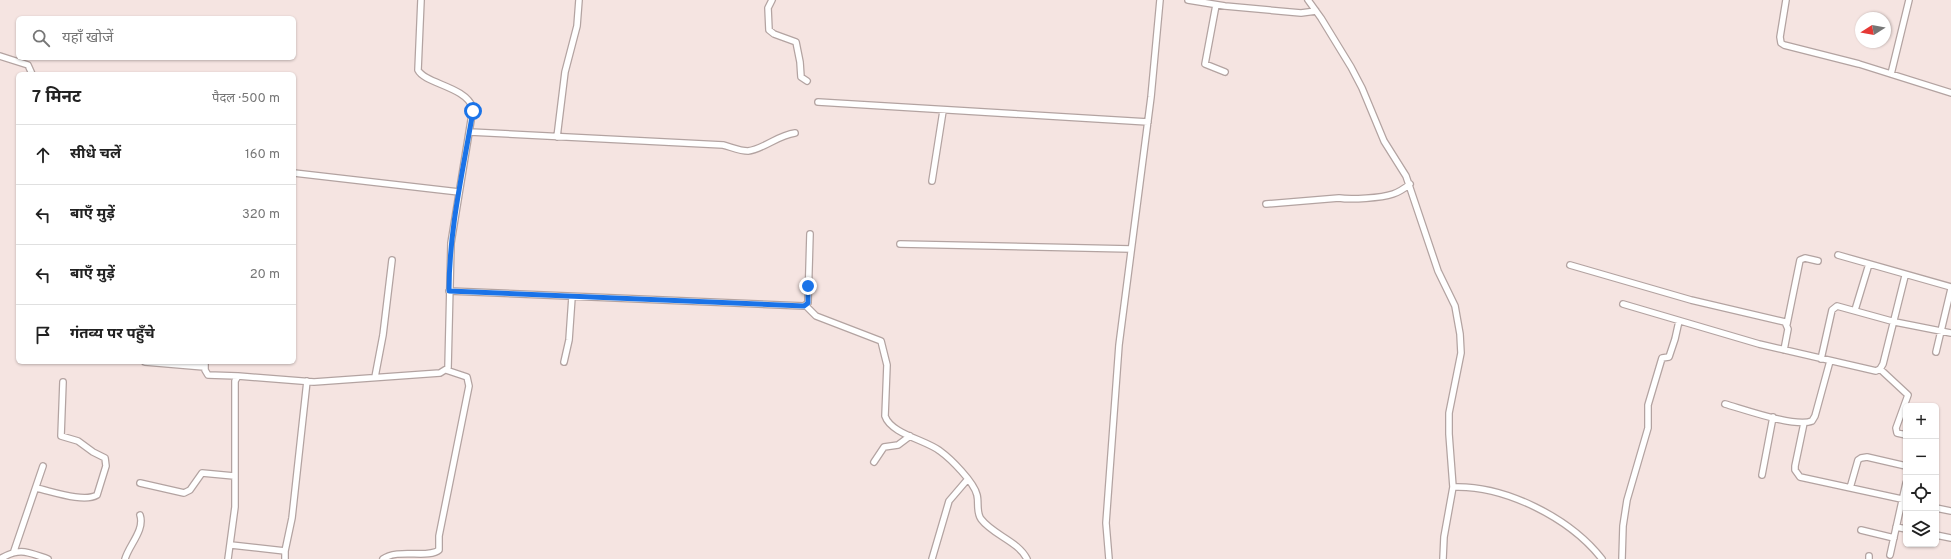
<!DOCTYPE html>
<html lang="hi">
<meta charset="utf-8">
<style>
:root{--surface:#fff;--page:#f2f2f2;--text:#222;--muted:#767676;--line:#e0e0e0}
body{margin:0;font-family:Overpass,"Noto Sans Devanagari",sans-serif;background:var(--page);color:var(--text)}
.controls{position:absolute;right:12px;bottom:12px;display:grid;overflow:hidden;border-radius:6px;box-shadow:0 1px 3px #0004}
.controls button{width:36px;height:36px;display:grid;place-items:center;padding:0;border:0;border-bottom:1px solid var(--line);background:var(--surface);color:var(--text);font:20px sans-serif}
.compass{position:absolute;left:1855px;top:12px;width:36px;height:36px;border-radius:50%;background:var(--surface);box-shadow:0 1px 3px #0004;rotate:259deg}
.stop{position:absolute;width:12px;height:12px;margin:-9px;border:3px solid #1a73e8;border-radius:50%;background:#fff}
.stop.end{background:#1a73e8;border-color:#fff;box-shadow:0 1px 4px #0008}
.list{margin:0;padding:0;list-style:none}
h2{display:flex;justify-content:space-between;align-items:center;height:52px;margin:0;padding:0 16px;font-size:17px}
h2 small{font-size:13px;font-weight:400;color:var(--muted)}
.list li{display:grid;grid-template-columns:26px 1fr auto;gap:12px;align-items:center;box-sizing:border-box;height:60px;padding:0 16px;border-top:1px solid var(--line)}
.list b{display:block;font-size:15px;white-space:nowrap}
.list em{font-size:13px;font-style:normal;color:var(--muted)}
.icon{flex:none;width:22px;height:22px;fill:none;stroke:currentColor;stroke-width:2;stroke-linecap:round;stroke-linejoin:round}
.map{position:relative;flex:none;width:1951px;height:559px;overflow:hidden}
.search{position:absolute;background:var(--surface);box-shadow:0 1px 3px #0004;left:16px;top:16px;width:280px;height:44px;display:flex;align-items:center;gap:10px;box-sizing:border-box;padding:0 14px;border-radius:6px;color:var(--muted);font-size:15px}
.panel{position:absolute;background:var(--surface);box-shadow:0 1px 3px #0004;left:16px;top:72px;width:280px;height:292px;border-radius:6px}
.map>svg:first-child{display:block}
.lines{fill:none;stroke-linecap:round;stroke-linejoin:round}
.street-casing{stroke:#b3a3a1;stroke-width:8}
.street{stroke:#fff;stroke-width:5.5}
.route{stroke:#1a73e8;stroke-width:5}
</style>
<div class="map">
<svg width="1951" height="559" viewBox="0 0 1951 559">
<rect width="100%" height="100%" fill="#f5e4e1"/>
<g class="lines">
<defs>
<path id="street" d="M772,0L768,8L769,30L774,34L796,42L800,62L801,77L807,81
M1188,0L1225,6L1301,13L1316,11
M1308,0L1321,18L1351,67L1362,88L1384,141L1406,176L1438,271L1455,306L1460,334L1461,353L1449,413V434L1453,487L1444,537L1443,559
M1786,0L1780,37L1781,43L1784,45L1859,64L1951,93
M1216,5L1205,64L1225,72
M0,56L28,65L32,74
M1891,74L1909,0
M818,102L1148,122
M470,132L723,145C731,147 740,151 748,151C764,149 778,135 795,133
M557,137L565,72L577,26L579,0
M294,173L459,192
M932,181L943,111
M1266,204L1339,198C1351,200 1381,198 1393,194C1399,192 1405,188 1410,184
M900,244L1131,249
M1838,255L1951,287
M1570,265L1691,300L1785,322L1788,329L1784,350
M449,291L804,306L808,303L810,234
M1623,304L1759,344L1876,371L1880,369L1883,364L1905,276
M806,306L816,316L881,341L887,365L885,416C891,434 926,440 940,451C951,459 974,482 977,495C979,503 976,512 981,519C993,535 1018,541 1027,559
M1855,310L1869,264
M1787,324L1800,260L1805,258L1818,261
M1936,352L1951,289
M1821,359L1832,310L1837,306L1895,322L1951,333
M145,362L204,367
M205,362V370L208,375L238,376
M564,362L569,340L572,297
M1880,369L1908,395L1896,428L1897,433L1906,435
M375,377L383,335L392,260
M1725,404C1743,409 1796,428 1812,421L1815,416L1830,361
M1804,423L1795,466V470L1800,477L1906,500
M874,462L884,447L898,445L910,436
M1762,475L1773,417
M140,483L184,493L190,490L202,473L234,476
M1453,487C1505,485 1570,518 1602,559
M36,488C51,491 84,503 97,495L106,466L105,458L93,452L78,441L61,436L63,382
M1850,488L1858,460L1861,458L1867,457L1906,466
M1936,508L1951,511
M1896,527L1906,529
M1861,530L1894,538
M1936,535L1951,538
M231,545L285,551
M14,551L43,466
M1890,555L1906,483
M0,559C20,547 27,552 48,559
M125,559C129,545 145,530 140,515
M228,559L235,507V381L238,376L314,382L440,373L448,368L451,243L473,108C465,86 425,84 418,70L421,0
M285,559V551L292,518L307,381
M383,559C397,548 429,559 439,550V536L469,386L467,377L446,370
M932,559L949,501L967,480
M1109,559L1106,523L1119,345L1151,97L1160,0
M1622,559L1623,526L1627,500L1648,428V405L1662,358L1669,357L1675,339L1679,321
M1869,559V556"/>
</defs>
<use href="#street" class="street-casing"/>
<use href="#street" class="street"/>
</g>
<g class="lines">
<path class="route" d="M473,111C463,171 449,230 449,291L804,306L808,303V286"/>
</g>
</svg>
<div class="controls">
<button>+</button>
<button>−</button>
<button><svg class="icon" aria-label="locate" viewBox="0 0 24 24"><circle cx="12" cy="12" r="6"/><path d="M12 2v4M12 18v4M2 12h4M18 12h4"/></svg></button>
<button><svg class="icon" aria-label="layers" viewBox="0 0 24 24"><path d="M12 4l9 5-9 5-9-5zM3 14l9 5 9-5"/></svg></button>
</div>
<svg class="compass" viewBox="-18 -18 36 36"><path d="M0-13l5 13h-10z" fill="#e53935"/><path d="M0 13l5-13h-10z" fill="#767676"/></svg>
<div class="stop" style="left:473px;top:111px"></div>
<div class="stop end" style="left:808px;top:286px"></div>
<div class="search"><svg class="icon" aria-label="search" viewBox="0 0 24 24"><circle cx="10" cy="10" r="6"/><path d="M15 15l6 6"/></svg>यहाँ खोजें</div>
<section class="panel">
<h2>7 मिनट<small>पैदल · 500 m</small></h2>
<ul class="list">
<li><svg class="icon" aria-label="ahead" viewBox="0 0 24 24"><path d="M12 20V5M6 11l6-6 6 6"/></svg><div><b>सीधे चलें</b></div><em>160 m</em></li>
<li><svg class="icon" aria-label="left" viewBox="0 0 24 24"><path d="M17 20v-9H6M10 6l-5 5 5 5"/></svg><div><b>बाएँ मुड़ें</b></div><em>320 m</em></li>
<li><svg class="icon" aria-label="left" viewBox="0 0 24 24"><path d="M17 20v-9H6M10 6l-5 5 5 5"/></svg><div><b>बाएँ मुड़ें</b></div><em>20 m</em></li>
<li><svg class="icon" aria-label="arrive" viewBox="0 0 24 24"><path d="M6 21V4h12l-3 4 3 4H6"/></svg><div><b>गंतव्य पर पहुँचे</b></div></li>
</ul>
</section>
</div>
